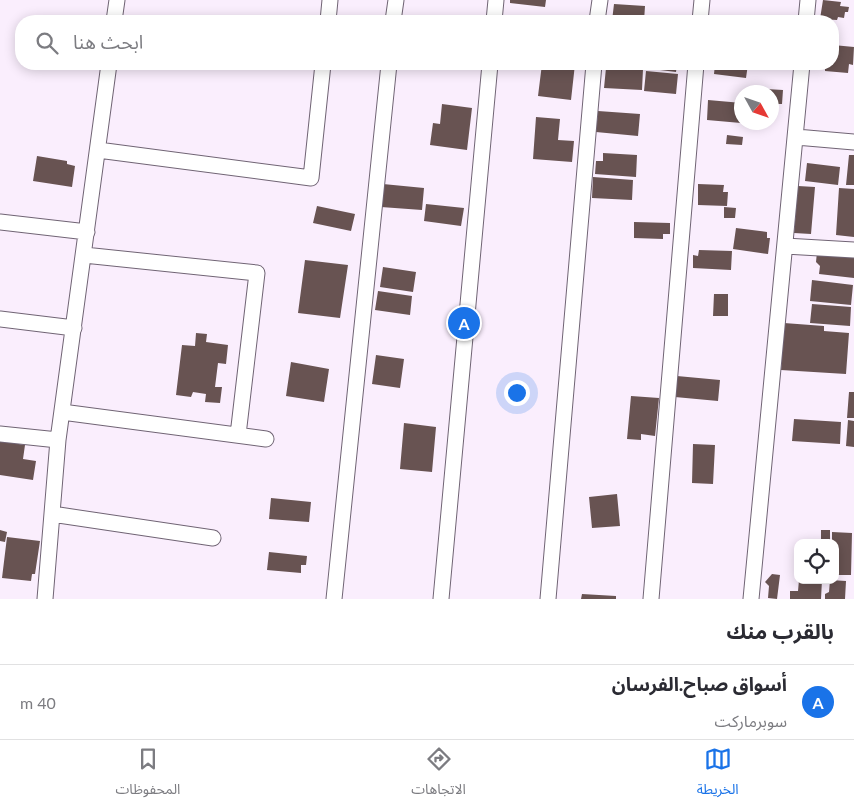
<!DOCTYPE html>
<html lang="ar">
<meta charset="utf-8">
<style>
:root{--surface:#fff;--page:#f2f2f3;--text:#2b2b33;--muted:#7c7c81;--line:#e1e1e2;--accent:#1a73e8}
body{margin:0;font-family:Lato,"Noto Sans Arabic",sans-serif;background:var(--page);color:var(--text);direction:rtl}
.controls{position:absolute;right:15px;bottom:15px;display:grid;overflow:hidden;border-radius:10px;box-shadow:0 2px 12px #0003}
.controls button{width:45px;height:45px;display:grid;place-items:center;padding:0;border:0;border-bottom:1px solid var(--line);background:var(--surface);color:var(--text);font:25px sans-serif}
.compass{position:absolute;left:734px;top:85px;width:45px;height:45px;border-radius:50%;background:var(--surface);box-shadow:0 2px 12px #0003;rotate:130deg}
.you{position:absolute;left:516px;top:392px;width:18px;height:18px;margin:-12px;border:4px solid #fff;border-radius:50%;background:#1a73e8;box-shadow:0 0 0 8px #1a73e833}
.badge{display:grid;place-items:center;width:32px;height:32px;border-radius:50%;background:var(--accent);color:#fff;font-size:16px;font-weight:700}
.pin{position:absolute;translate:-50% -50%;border:2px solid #fff;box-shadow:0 1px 5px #0006}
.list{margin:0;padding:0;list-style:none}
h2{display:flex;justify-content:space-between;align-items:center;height:65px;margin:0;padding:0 20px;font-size:21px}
h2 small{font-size:16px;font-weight:400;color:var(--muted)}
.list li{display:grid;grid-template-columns:32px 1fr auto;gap:15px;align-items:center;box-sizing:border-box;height:75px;padding:0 20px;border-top:1px solid var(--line)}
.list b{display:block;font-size:19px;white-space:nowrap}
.list p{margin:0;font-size:16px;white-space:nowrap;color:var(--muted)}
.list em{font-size:16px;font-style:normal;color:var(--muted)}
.icon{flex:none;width:28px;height:28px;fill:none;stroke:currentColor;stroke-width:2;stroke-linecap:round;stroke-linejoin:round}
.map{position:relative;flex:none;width:854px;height:599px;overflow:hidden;direction:ltr}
.search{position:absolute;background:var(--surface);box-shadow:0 2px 12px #0003;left:15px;right:15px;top:15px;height:55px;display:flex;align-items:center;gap:12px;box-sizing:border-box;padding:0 18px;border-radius:20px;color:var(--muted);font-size:19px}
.sheet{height:140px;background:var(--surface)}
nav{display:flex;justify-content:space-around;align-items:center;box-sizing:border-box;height:70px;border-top:1px solid var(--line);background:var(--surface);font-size:14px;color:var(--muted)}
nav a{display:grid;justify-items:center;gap:2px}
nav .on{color:var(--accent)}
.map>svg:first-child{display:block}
.building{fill:#685352}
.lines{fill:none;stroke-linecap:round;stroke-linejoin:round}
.minor-casing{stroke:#706474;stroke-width:17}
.minor{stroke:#fff;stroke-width:15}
</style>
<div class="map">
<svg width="854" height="599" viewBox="0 0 854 599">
<rect width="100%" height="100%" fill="#faeefd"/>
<path class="building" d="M510,0H546L545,7L510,3Z
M823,0L841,2L840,6L849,7L848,12H845L844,18L838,17L837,20L820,19Z
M614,4L645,6L644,21H612Z
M833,45L854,47L853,65L849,64L848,73L825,71V64H833Z
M542,64H575L571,100L538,96Z
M644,64H677L676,72L644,68Z
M715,64H748L746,78L714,74Z
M606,68L643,69L642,90L604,88Z
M646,71L678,74L676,94L644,91Z
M766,89L783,90L782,104H772V92H766Z
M708,100L742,103L741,123L707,120Z
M442,104L472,108L467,150L430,145L433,123L440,124Z
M598,111L640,114L638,136L596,132Z
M536,117L560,119L558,140L574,141L572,162L533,159Z
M727,135L743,137L742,145L726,144Z
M603,153L637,155L636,177L595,174L596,161H603Z
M849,155H854V185H846Z
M37,156L67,161V164L75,166L72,187L33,181Z
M807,163L840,167L838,185L805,181Z
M593,177L633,180L632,200L592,198Z
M383,184L424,188L422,210L381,207Z
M698,184L724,185L723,192H728L727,206L698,205Z
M798,186L815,187L811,234L794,233Z
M839,188L854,189V237L836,235Z
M426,204L464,208L461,226L424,221Z
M317,206L355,214L351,231L313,223Z
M724,207L736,208L735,218H724Z
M634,222L670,223V234H663V239L634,238Z
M736,228L767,232V238H770L768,254L733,249Z
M699,250L732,251L731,270L693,268V255L698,256Z
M817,252L854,255V278L819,274L820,266L816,262Z
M305,260L348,265L340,318L298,313Z
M383,267L416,272L413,292L380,287Z
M812,280L853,285L851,305L810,301Z
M378,291L412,296L410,315L375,310Z
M714,294H728V316H713Z
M812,304L851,307L850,326L810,323Z
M784,323L824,326V331L849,333L846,374L781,370Z
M196,333L207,334L206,342L228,345L226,364L218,363L215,387H222L220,403L205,402L206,394L193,392L191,397L176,395L182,345L195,346Z
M376,355L404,359L400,388L372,384Z
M291,362L329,369L324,402L286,396Z
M677,376L720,380L718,401L675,397Z
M849,392H854V418H847Z
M631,396L659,398L655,436L641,434V440L627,439Z
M794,419L841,422L840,444L792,441Z
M848,420L854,421V447L846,446Z
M404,423L436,427L432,472L400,469Z
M0,441L25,445L23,459L36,461L33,480L0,475Z
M693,444L715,445L713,484L692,483Z
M617,494L620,526L592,528L589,497Z
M271,498L311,502L309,522L269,519Z
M0,530L7,532L5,542L0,541Z
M821,530H830V543H821Z
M832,532L852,533L851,575H835V543H832Z
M7,537L40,541L35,574H32L31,581L2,578Z
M269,552L307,556L306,565H301V573L267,570Z
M772,574L780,575L777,599L768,598L769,586L765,582Z
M799,580H822L821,599H790V591H798Z
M830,580L846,581L845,599H825V594L829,592Z
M582,594L616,596V599H581Z"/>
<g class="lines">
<defs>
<path id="minor" d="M114,21L117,0
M328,21L330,0
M393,21L396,0
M494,21L496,0
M597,21L600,0
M700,21L702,0
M806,21L808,0
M796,137L854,142
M98,150L311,178L323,64
M0,222L87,232
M785,246L854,250
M84,255L257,273L238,435
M0,319L74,328
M62,412L266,439
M0,434L58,440
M52,514L213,538
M45,599L58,440L109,64
M334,599L389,64
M441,599L490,64
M548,599L594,64
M651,599L696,64
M751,599L802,64"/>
</defs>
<use href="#minor" class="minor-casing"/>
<use href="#minor" class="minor"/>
</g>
</svg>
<div class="controls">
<button><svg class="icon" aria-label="locate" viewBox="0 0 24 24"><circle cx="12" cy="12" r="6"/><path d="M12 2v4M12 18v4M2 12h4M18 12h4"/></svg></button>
</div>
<svg class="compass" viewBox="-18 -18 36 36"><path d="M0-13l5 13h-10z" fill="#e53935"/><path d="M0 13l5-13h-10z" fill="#7c7c81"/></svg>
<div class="you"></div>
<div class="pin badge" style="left:464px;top:323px">A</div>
<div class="search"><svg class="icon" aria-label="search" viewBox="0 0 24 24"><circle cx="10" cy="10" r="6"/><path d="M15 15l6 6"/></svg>ابحث هنا</div>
</div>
<section class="sheet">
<h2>بالقرب منك<small></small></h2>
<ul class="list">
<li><span class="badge">A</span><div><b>أسواق صباح.الفرسان</b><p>سوبرماركت</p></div><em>40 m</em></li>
</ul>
</section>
<nav>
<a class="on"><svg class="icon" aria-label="map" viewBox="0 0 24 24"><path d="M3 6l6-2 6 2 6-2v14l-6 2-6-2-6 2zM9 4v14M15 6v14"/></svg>الخريطة</a>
<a><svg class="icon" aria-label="directions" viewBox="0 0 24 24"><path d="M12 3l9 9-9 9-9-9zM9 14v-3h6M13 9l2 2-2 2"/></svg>الاتجاهات</a>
<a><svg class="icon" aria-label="saved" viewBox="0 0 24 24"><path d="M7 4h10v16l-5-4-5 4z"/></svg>المحفوظات</a>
</nav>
